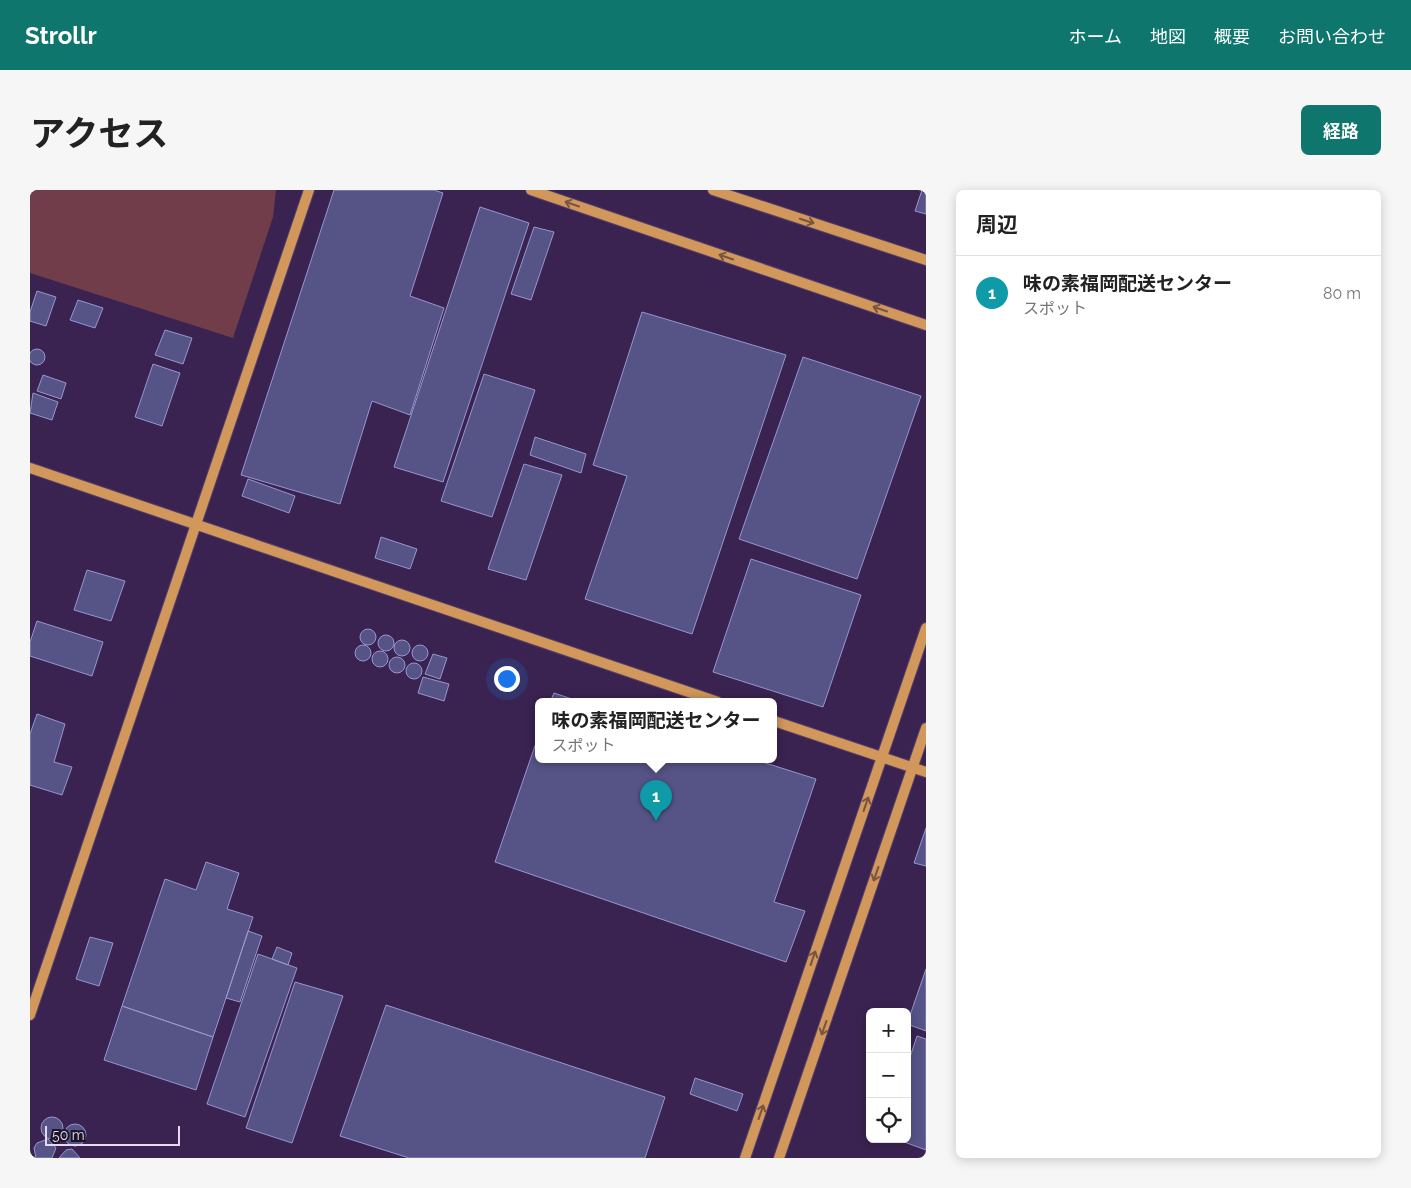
<!DOCTYPE html>
<html lang="ja">
<meta charset="utf-8">
<style>
:root{--surface:#fff;--page:#f6f6f6;--text:#222;--muted:#767676;--line:#e0e0e0;--accent:#0f766e}
body{margin:0;font-family:Raleway,"Noto Sans JP",sans-serif;background:var(--page);color:var(--text)}
.controls{position:absolute;right:15px;bottom:15px;display:grid;overflow:hidden;border-radius:8px;box-shadow:0 2px 12px #0003}
.controls button{width:45px;height:45px;display:grid;place-items:center;padding:0;border:0;border-bottom:1px solid var(--line);background:var(--surface);color:var(--text);font:25px sans-serif}
.scale{position:absolute;left:15px;bottom:12px;width:135px;box-sizing:border-box;padding-left:5px;border:2px solid #e5d9f6;border-top:0;font-size:14px;line-height:18px;white-space:nowrap;color:#e5d9f6;-webkit-text-stroke:4px #1c1327;paint-order:stroke}
.you{position:absolute;left:476px;top:488px;width:18px;height:18px;margin:-12px;border:4px solid #fff;border-radius:50%;background:#1a73e8;box-shadow:0 0 0 8px #1a73e833}
.badge{display:grid;place-items:center;width:32px;height:32px;border-radius:50%;background:var(--accent);color:#fff;font-size:16px;font-weight:700}
.pin{position:absolute;translate:-50% -41px;filter:drop-shadow(0 1px 2px #0008)}
.pin::after{content:'';position:absolute;top:26px;width:18px;height:15px;background:inherit;clip-path:polygon(0 0,100% 0,50% 100%)}
.popup{position:absolute;left:505px;top:508px;width:242px;height:65px;box-sizing:border-box;display:grid;place-content:center;border-radius:8px;background:var(--surface);filter:drop-shadow(0 1px 4px #0005);font-size:16px;white-space:nowrap;color:var(--muted)}
.popup b{font-size:19px;color:var(--text)}
.popup::after{content:'';position:absolute;left:50%;top:100%;margin-left:-10px;border:10px solid transparent;border-top-color:var(--surface)}
.list{margin:0;padding:0;list-style:none}
h2{display:flex;justify-content:space-between;align-items:center;height:65px;margin:0;padding:0 20px;font-size:21px}
h2 small{font-size:16px;font-weight:400;color:var(--muted)}
.list li{display:grid;grid-template-columns:32px 1fr auto;gap:15px;align-items:center;box-sizing:border-box;height:75px;padding:0 20px;border-top:1px solid var(--line)}
.list b{display:block;font-size:19px;white-space:nowrap}
.list p{margin:0;font-size:16px;white-space:nowrap;color:var(--muted)}
.list em{font-size:16px;font-style:normal;color:var(--muted)}
.icon{flex:none;width:28px;height:28px;fill:none;stroke:currentColor;stroke-width:2;stroke-linecap:round;stroke-linejoin:round}
.map{position:relative;flex:none;width:896px;height:968px;overflow:hidden;border-radius:8px}
header{display:flex;align-items:center;gap:30px;box-sizing:border-box;height:70px;padding:0 25px;background:var(--accent);color:#fff}
header strong{font-size:24px}
nav{display:flex;gap:28px;margin-inline-start:auto;font-size:18px}
.intro{display:flex;align-items:center;justify-content:space-between;box-sizing:border-box;height:120px;padding:0 30px}
h1{margin:0;font-size:35px}
.button{padding:12px 22px;border-radius:8px;background:var(--accent);color:#fff;font-size:18px;font-weight:700}
main{display:flex;gap:30px;padding:0 30px}
aside{flex:1;background:var(--surface);border-radius:8px;box-shadow:0 2px 12px #0003}
.map>svg:first-child{display:block}
.green{fill:#713d4a}
.building{fill:#565487;stroke:#9796ce}
.lines{fill:none;stroke-linecap:round;stroke-linejoin:round}
.secondary-casing{stroke:#55406b;stroke-width:12}
.secondary{stroke:#d2975b;stroke-width:10}
.oneway{stroke:#775541}
</style>
<header>
<strong>Strollr</strong>
<nav><a>ホーム</a><a>地図</a><a>概要</a><a>お問い合わせ</a></nav>
</header>
<div class="intro"><h1>アクセス</h1><a class="button">経路</a></div>
<main>
<div class="map">
<svg width="896" height="968" viewBox="0 0 896 968">
<rect width="100%" height="100%" fill="#3a2350"/>
<path class="green" d="M0,0H246L243,27L203,148L0,83Z"/>
<path class="building" d="M304,0H404L413,3L380,106L414,118L380,225L342,211L310,314L211,285Z
M892,0H896V24L885,21Z
M450,17L499,33L413,292L364,277Z
M504,37L524,42L501,110L481,104Z
M7,101L26,107L16,136L0,131V122Z
M48,110L73,118L65,138L40,130Z
M612,122L756,165L662,444L555,409L597,286L563,275Z
M135,140L162,148L153,174L125,165Z
M-1 167a8 8 0 1 1 16 0a8 8 0 1 1-16 0Z
M773,167L891,206L827,389L709,349Z
M123,174L150,183L132,236L105,227Z
M454,184L505,200L462,327L411,311Z
M13,185L36,193L31,209L7,201Z
M3,203L28,212L22,230L0,223Z
M505,247L556,264L551,283L500,265Z
M494,274L532,285L496,390L458,379Z
M218,289L265,306L259,323L212,306Z
M351,347L387,359L380,379L345,368Z
M721,369L831,405L793,517L683,482Z
M57,380L95,391L81,431L44,420Z
M7,431L73,452L62,486L0,466V452Z
M330 447a8 8 0 1 1 16 0a8 8 0 1 1-16 0Z
M348 453a8 8 0 1 1 16 0a8 8 0 1 1-16 0Z
M364 458a8 8 0 1 1 16 0a8 8 0 1 1-16 0Z
M325 463a8 8 0 1 1 16 0a8 8 0 1 1-16 0Z
M382 463a8 8 0 1 1 16 0a8 8 0 1 1-16 0Z
M342 469a8 8 0 1 1 16 0a8 8 0 1 1-16 0Z
M403,464L417,468L410,489L395,484Z
M359 475a8 8 0 1 1 16 0a8 8 0 1 1-16 0Z
M376 481a8 8 0 1 1 16 0a8 8 0 1 1-16 0Z
M393,487L419,494L414,511L388,503Z
M524,503L551,512H520Z
M7,524L35,534L24,572L42,577L32,605L0,595V544Z
M508,547V570H726L786,589L744,712L775,721L756,772L465,672Z
M896,638V676L884,673Z
M176,672L209,683L197,719L223,727L183,847L92,816L135,689L166,700Z
M218,741L232,746L210,812L196,808Z
M60,747L83,753L69,796L46,789Z
M247,757L262,763L258,775L242,769Z
M228,764L267,778L215,927L177,914Z
M896,779V841L877,834Z
M265,792L313,806L262,953L216,938Z
M356,815L635,907L615,968H379L310,946Z
M92,816L183,847L166,900L74,870Z
M887,846L896,849V960L866,949H877V876Z
M665,888L713,904L707,921L660,904Z
M11 938a11 11 0 1 1 22 0a11 11 0 1 1-22 0Z
M34 945a11 11 0 1 1 22 0a11 11 0 1 1-22 0Z
M18,949L26,958L22,968H6L4,958L7,953Z
M42,959L50,968H29L36,960Z"/>
<g class="lines">
<defs>
<path id="secondary" d="M501,0L896,135
M683,0L896,70
M0,278L688,512
M744,531L896,582
M0,825L279,0
M715,968L896,438
M749,968L896,538"/>
</defs>
<use href="#secondary" class="secondary-casing"/>
<use href="#secondary" class="secondary"/>
</g>
<defs><path id="oneway-shaft" d="M-6 0H5M1.5-3L5.5 0L1.5 3" fill="none" stroke-width="1.6" stroke-linecap="round" stroke-linejoin="round" transform="scale(1.25)"/></defs>
<g class="oneway">
<use href="#oneway-shaft" transform="translate(542 14) rotate(-161)"/>
<use href="#oneway-shaft" transform="translate(777 31) rotate(18)"/>
<use href="#oneway-shaft" transform="translate(696 67) rotate(-161)"/>
<use href="#oneway-shaft" transform="translate(850 119) rotate(-161)"/>
<use href="#oneway-shaft" transform="translate(836 614) rotate(-71)"/>
<use href="#oneway-shaft" transform="translate(846 684) rotate(109)"/>
<use href="#oneway-shaft" transform="translate(783 768) rotate(-71)"/>
<use href="#oneway-shaft" transform="translate(794 838) rotate(109)"/>
<use href="#oneway-shaft" transform="translate(731 922) rotate(-71)"/>
</g>
</svg>
<div class="controls">
<button>+</button>
<button>−</button>
<button><svg class="icon" aria-label="locate" viewBox="0 0 24 24"><circle cx="12" cy="12" r="6"/><path d="M12 2v4M12 18v4M2 12h4M18 12h4"/></svg></button>
</div>
<div class="scale">50 m</div>
<div class="you"></div>
<div class="pin badge" style="left:626px;top:631px;background:#0f9aa8">1</div>
<div class="popup"><b>味の素福岡配送センター</b>スポット</div>
</div>
<aside>
<h2>周辺<small></small></h2>
<ul class="list">
<li><span class="badge" style="background:#0f9aa8">1</span><div><b>味の素福岡配送センター</b><p>スポット</p></div><em>80 m</em></li>
</ul>
</aside>
</main>
